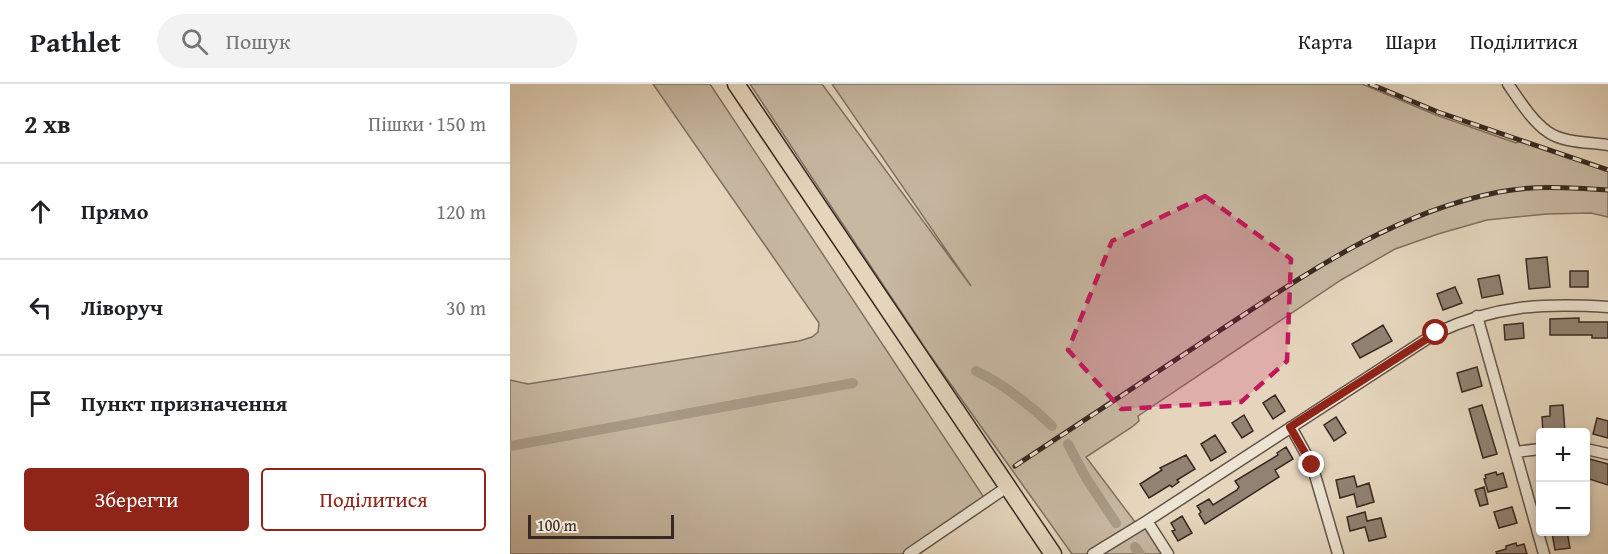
<!DOCTYPE html>
<html lang="uk">
<meta charset="utf-8">
<style>
:root{--surface:#fff;--page:#f2f2f2;--text:#202124;--muted:#757577;--line:#e0e0e0;--accent:#8f2418}
body{margin:0;font-family:"Gentium Book Plus",serif;background:var(--page);color:var(--text)}
.controls{position:absolute;right:18px;bottom:18px;display:grid;overflow:hidden;border-radius:6px;box-shadow:0 3px 9px #0003}
.controls button{width:54px;height:54px;display:grid;place-items:center;padding:0;border:0;border-bottom:2px solid var(--line);background:var(--surface);color:var(--text);font:30px sans-serif}
.scale{position:absolute;left:18px;bottom:15px;width:146px;box-sizing:border-box;padding-left:6px;border:3px solid #372921;border-top:0;font-size:16px;line-height:21px;white-space:nowrap;color:#372921;-webkit-text-stroke:4px #ede4d3;paint-order:stroke}
.stop{position:absolute;width:18px;height:18px;margin:-14px;border:4px solid #8f2418;border-radius:50%;background:#fff}
.stop.end{background:#8f2418;border-color:#fff;box-shadow:0 2px 6px #0008}
.list{margin:0;padding:0;list-style:none}
h2{display:flex;justify-content:space-between;align-items:center;height:78px;margin:0;padding:0 24px;font-size:26px}
h2 small{font-size:20px;font-weight:400;color:var(--muted)}
.list li{display:grid;grid-template-columns:39px 1fr auto;gap:18px;align-items:center;box-sizing:border-box;height:96px;padding:0 24px;border-top:2px solid var(--line)}
.list b{display:block;font-size:22px;white-space:nowrap}
.list em{font-size:20px;font-style:normal;color:var(--muted)}
.actions{display:flex;gap:12px;padding:18px 24px}
.actions a{flex:1;padding:14px 0;border:2px solid var(--accent);border-radius:6px;text-align:center;font-size:21px;color:var(--accent)}
.actions .main{background:var(--accent);color:#fff}
.icon{flex:none;width:33px;height:33px;fill:none;stroke:currentColor;stroke-width:2;stroke-linecap:round;stroke-linejoin:round}
.map{position:relative;flex:none;width:1098px;height:470px;overflow:hidden}
header{display:flex;align-items:center;gap:36px;box-sizing:border-box;height:84px;padding:0 30px;background:var(--surface);border-bottom:2px solid var(--line)}
header strong{font-size:28px}
nav{display:flex;gap:33px;margin-inline-start:auto;font-size:21px}
.search{width:420px;height:54px;background:var(--page);display:flex;align-items:center;gap:15px;box-sizing:border-box;padding:0 21px;border-radius:33px;color:var(--muted);font-size:22px}
main{display:flex}
aside{flex:1;background:var(--surface)}
.map>svg:first-child{display:block}
.green{fill:#c7b8a2;stroke:#7f7062;stroke-width:1.5}
.lines{fill:none;stroke-linecap:round;stroke-linejoin:round}
.canal{stroke:#a99b87;stroke-width:10}
.building{fill:#918272;stroke:#372921;stroke-width:1.5}
.minor-casing{stroke:#625448;stroke-width:13}
.primary-casing{stroke:#372921;stroke-width:19}
.minor{stroke:#ede4d3;stroke-width:10}
.primary{stroke:#e4d5bc;stroke-width:16}
.rail-casing{stroke:#372921;stroke-width:5}
.rail{stroke:#ede4d3;stroke-width:3;stroke-dasharray:9;stroke-linecap:butt}
.route{stroke:#8f2418;stroke-width:8}
.marked{fill:#c2185b;fill-opacity:0.2;stroke:#c2185b;stroke-width:4.5;stroke-dasharray:12 8;stroke-linejoin:round}
</style>
<header>
<strong>Pathlet</strong>
<div class="search"><svg class="icon" aria-label="search" viewBox="0 0 24 24"><circle cx="10" cy="10" r="6"/><path d="M15 15l6 6"/></svg>Пошук</div>
<nav><a>Карта</a><a>Шари</a><a>Поділитися</a></nav>
</header>
<main>
<aside>
<h2>2 хв<small>Пішки · 150 m</small></h2>
<ul class="list">
<li><svg class="icon" aria-label="ahead" viewBox="0 0 24 24"><path d="M12 20V5M6 11l6-6 6 6"/></svg><div><b>Прямо</b></div><em>120 m</em></li>
<li><svg class="icon" aria-label="left" viewBox="0 0 24 24"><path d="M17 20v-9H6M10 6l-5 5 5 5"/></svg><div><b>Ліворуч</b></div><em>30 m</em></li>
<li><svg class="icon" aria-label="arrive" viewBox="0 0 24 24"><path d="M6 21V4h12l-3 4 3 4H6"/></svg><div><b>Пункт призначення</b></div></li>
</ul>
<div class="actions"><a class="main">Зберегти</a><a>Поділитися</a></div>
</aside>
<div class="map">
<svg width="1098" height="470" viewBox="0 0 1098 470">
<rect width="100%" height="100%" fill="#e4d5bc"/>
<filter id="stains"><feTurbulence type="fractalNoise" baseFrequency=".00333" numOctaves="4"/><feColorMatrix values="0 0 0 0 .2 0 0 0 0 .09 0 0 0 0 .02 0 0 0 .5 -.17"/></filter>
<radialGradient id="worn" r=".72"><stop offset=".6" stop-color="#630" stop-opacity="0"/><stop offset="1" stop-color="#630" stop-opacity=".3"/></radialGradient>
<path class="green" d="M143,0H200L477,418L399,470H0V296L18,300L289,257L302,253L308,248L309,239Z
M240,0H312L461,202L322,0H852L926,31L1006,59L1011,57L1098,86V133L1081,129L1037,130L977,136L928,150L885,165L831,196L628,332L629,337L622,343L576,373L628,442L636,437L658,470H562L417,267Z"/>
<g class="lines">
<path class="canal" d="M466,287C495,301 518,319 542,342
M558,360L576,394L606,439
M0,362L343,299
M625,463L630,470"/>
</g>
<path class="building" d="M1037,173L1040,203L1019,205L1016,175Z
M1060,187H1078V203H1060Z
M989,191L993,210L972,214L968,195Z
M945,203L952,219L933,226L927,210Z
M1069,234V238H1098V254H1082V251H1040V235Z
M1013,239L1014,254L995,256L994,241Z
M873,241L882,257L850,274L842,260Z
M967,283L972,302L952,308L947,289Z
M765,311L775,327L763,335L753,319Z
M972,321L987,370L973,374L959,325Z
M1053,321L1055,348H1033L1032,333L1040,332V322Z
M734,331L743,347L732,354L722,339Z
M826,333L836,349L824,357L814,341Z
M1087,334L1098,337V354L1083,350Z
M705,351L716,368L701,377L691,360Z
M776,363L783,375L765,386L769,393L695,440L689,430L691,428L687,422L699,415L703,421L727,406L729,403L725,397L768,371L767,369Z
M676,371L685,385L667,396L669,398L662,403L660,401L639,414L630,400L652,386L650,384Z
M1076,374L1098,380V401L1076,394Z
M986,388L987,391L993,389L997,403L978,408L974,395L976,394L975,391Z
M844,392L847,403L859,399L864,418L847,423L844,410L830,414L826,396Z
M974,403L978,420L970,422L965,406Z
M1002,423L1007,439L989,444L984,428Z
M855,428L857,437L871,434L876,453L859,457L855,443L840,447L837,433Z
M672,432L682,449L668,457L662,447L665,446L661,439Z
M1057,447L1060,464L1045,466L1042,449Z
M1006,459L1007,462L1014,460L1017,470H987L986,468L996,465V462Z"/>
<g class="lines">
<defs>
<path id="minor" d="M998,0C1009,16 1022,37 1038,48C1053,59 1080,58 1098,61
M967,232L1034,470
M781,343L802,381L828,470
M1076,365L1098,370
M1005,368L1030,365
M637,437L658,470
M399,470L497,403
M583,470L637,437L926,249C986,221 1033,219 1098,223"/>
<path id="primary" d="M226,0L543,470"/>
</defs>
<use href="#minor" class="minor-casing"/>
<use href="#primary" class="primary-casing"/>
<use href="#minor" class="minor"/>
<use href="#primary" class="primary"/>
<defs>
<path id="rail" d="M860,0L928,28L1098,86
M505,382C572,338 639,294 706,249C796,190 882,129 989,108C1024,101 1062,104 1098,106"/>
</defs>
<use href="#rail" class="rail-casing"/>
<use href="#rail" class="rail"/>
</g>
<g class="lines">
<path class="route" d="M802,381L780,343L926,249"/>
</g>
<path class="marked" d="M695,112L781,175L777,277L731,318L611,325L558,266L602,157Z"/>
<rect width="100%" height="100%" filter="url(#stains)"/>
<rect width="100%" height="100%" fill="url(#worn)"/>
</svg>
<div class="controls">
<button>+</button>
<button>−</button>
</div>
<div class="scale">100 m</div>
<div class="stop" style="left:926px;top:249px"></div>
<div class="stop end" style="left:802px;top:381px"></div>
</div>
</main>
